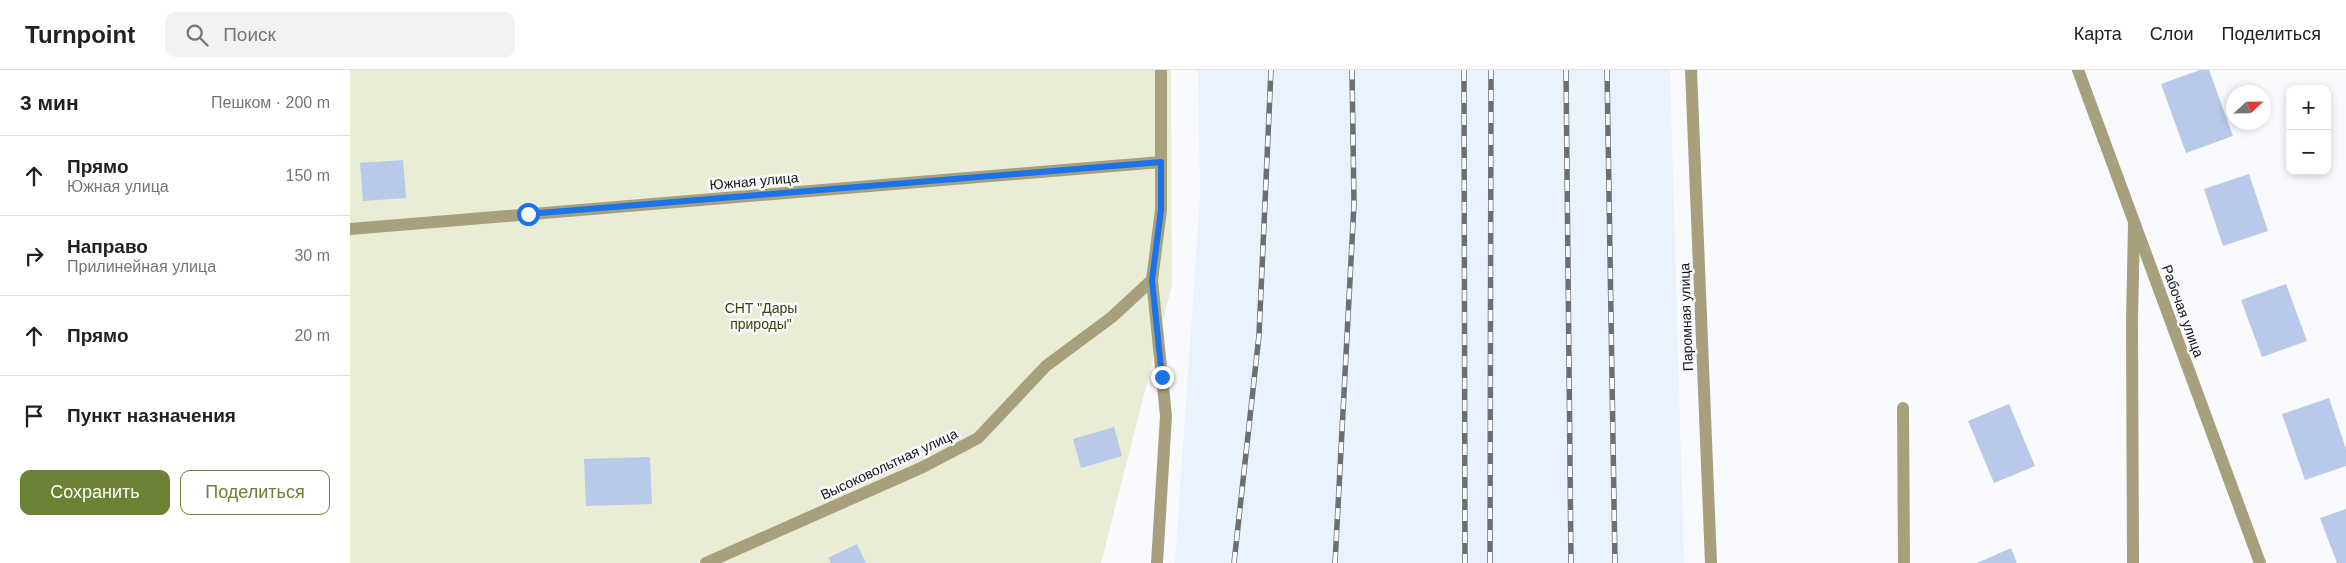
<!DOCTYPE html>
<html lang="ru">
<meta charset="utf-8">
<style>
:root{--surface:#fff;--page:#f2f2f2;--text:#202124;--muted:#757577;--line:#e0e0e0;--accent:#6b8234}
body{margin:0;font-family:Helvetica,sans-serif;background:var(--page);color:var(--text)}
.controls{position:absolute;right:15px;top:15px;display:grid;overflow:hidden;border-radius:10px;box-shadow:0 2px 8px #0003}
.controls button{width:45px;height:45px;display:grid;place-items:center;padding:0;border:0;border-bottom:1px solid var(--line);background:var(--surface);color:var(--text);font:25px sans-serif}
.compass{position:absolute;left:1876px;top:15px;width:45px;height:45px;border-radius:50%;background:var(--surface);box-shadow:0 2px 8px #0003;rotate:68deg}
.stop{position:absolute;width:15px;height:15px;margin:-11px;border:4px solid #1a73e8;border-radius:50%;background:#fff}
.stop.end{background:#1a73e8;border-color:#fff;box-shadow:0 1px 5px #0008}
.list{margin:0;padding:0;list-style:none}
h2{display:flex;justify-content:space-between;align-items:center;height:65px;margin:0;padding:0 20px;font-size:21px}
h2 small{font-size:16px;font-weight:400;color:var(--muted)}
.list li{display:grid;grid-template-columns:32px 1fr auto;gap:15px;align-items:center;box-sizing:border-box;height:80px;padding:0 20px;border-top:1px solid var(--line)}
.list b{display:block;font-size:19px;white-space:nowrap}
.list p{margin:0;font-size:16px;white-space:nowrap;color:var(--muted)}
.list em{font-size:16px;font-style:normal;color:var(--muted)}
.actions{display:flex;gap:10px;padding:15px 20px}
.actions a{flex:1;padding:11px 0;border:1px solid var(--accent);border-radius:10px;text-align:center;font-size:18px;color:var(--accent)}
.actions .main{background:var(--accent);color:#fff}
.icon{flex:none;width:28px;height:28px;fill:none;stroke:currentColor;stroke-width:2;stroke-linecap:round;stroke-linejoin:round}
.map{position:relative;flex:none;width:1996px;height:493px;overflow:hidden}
header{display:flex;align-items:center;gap:30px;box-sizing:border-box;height:70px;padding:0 25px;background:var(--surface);border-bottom:1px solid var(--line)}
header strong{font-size:24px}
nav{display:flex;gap:28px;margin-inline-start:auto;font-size:18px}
.search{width:350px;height:45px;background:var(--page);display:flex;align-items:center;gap:12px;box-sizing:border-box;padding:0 18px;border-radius:10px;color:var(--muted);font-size:19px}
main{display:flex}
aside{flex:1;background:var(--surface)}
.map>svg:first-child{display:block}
.built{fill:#ebf2ff}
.green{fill:#e9edd6}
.building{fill:#b8c9e9}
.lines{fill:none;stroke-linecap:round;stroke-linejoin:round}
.service{stroke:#a89f7d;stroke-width:12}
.minor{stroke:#a89f7d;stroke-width:12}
.tertiary{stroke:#a89f7d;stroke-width:12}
.rail-casing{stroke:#6c6e71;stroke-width:5.5}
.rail{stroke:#f8fafd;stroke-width:4;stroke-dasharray:11;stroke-linecap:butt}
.route{stroke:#1a73e8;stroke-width:6}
.labels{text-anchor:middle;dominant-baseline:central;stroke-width:5;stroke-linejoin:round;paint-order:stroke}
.street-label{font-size:14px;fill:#141619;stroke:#f8fafd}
.park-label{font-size:14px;fill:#3d4306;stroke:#f8fafd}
</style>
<header>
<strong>Turnpoint</strong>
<div class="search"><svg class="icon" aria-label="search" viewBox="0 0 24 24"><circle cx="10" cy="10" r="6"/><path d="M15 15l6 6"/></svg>Поиск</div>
<nav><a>Карта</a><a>Слои</a><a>Поделиться</a></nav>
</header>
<main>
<aside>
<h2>3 мин<small>Пешком · 200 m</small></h2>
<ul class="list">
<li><svg class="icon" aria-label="ahead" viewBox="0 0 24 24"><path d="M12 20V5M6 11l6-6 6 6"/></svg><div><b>Прямо</b><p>Южная улица</p></div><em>150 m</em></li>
<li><svg class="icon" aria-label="right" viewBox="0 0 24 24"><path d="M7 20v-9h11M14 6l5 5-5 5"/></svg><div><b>Направо</b><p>Прилинейная улица</p></div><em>30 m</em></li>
<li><svg class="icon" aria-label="ahead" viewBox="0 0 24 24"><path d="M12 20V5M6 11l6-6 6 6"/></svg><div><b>Прямо</b></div><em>20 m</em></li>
<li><svg class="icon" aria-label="arrive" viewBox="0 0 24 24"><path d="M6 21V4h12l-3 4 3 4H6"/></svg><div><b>Пункт назначения</b></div></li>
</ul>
<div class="actions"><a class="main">Сохранить</a><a>Поделиться</a></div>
</aside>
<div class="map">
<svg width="1996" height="493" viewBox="0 0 1996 493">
<rect width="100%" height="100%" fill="#f8fafd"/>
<path class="built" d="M848,0H1320L1334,493H825L850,127Z"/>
<path class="green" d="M0,0H821L822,215L751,493H0Z"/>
<path class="building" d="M1850,0H1859L1883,66L1836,83L1811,14Z
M53,90L56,128L13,131L10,93Z
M1899,104L1918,161L1873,176L1854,119Z
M1936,214L1957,271L1912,287L1891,230Z
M1979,328L1996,379V396L1955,410L1932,344Z
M1659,334L1685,396L1644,413L1618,351Z
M764,357L772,386L731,398L723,369Z
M300,387L302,434L236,436L234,389Z
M1996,439V493H1987L1970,448Z
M507,474L516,493H481L478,488Z
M1661,478L1667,493H1627Z"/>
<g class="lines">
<path class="service" d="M1783,493L1782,252L1784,153"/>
<path class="minor" d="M1728,0L1910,493
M0,159L811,92
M1553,338L1554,493
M356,493L573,397L628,368L696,296L762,247L802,210
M807,493L816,346L802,210L811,140V0"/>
<path class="tertiary" d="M1341,0L1361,493"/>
<defs>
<path id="rail" d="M1114,0L1115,493
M1216,0L1221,493
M1257,0L1265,493
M884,493L909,265L921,0
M985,493L1004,134L1002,0
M1140,493L1141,0"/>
</defs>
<use href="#rail" class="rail-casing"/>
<use href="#rail" class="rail"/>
</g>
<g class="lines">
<path class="route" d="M178,144L811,92V140L802,210L812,307"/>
</g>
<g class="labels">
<g class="street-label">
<text transform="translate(404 111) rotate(-5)">Южная улица</text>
<text transform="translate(1833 241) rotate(70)">Рабочая улица</text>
<text transform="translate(1336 247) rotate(-92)">Паромная улица</text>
<text transform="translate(539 394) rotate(-25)">Высоковольтная улица</text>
</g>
<g class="park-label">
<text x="411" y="238">СНТ "Дары<tspan x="411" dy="16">природы"</tspan></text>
</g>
</g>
</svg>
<div class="controls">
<button>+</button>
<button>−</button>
</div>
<svg class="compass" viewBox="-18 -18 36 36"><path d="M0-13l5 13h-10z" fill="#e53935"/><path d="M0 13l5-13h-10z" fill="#757577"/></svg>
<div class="stop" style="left:178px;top:144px"></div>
<div class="stop end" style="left:812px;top:307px"></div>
</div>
</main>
